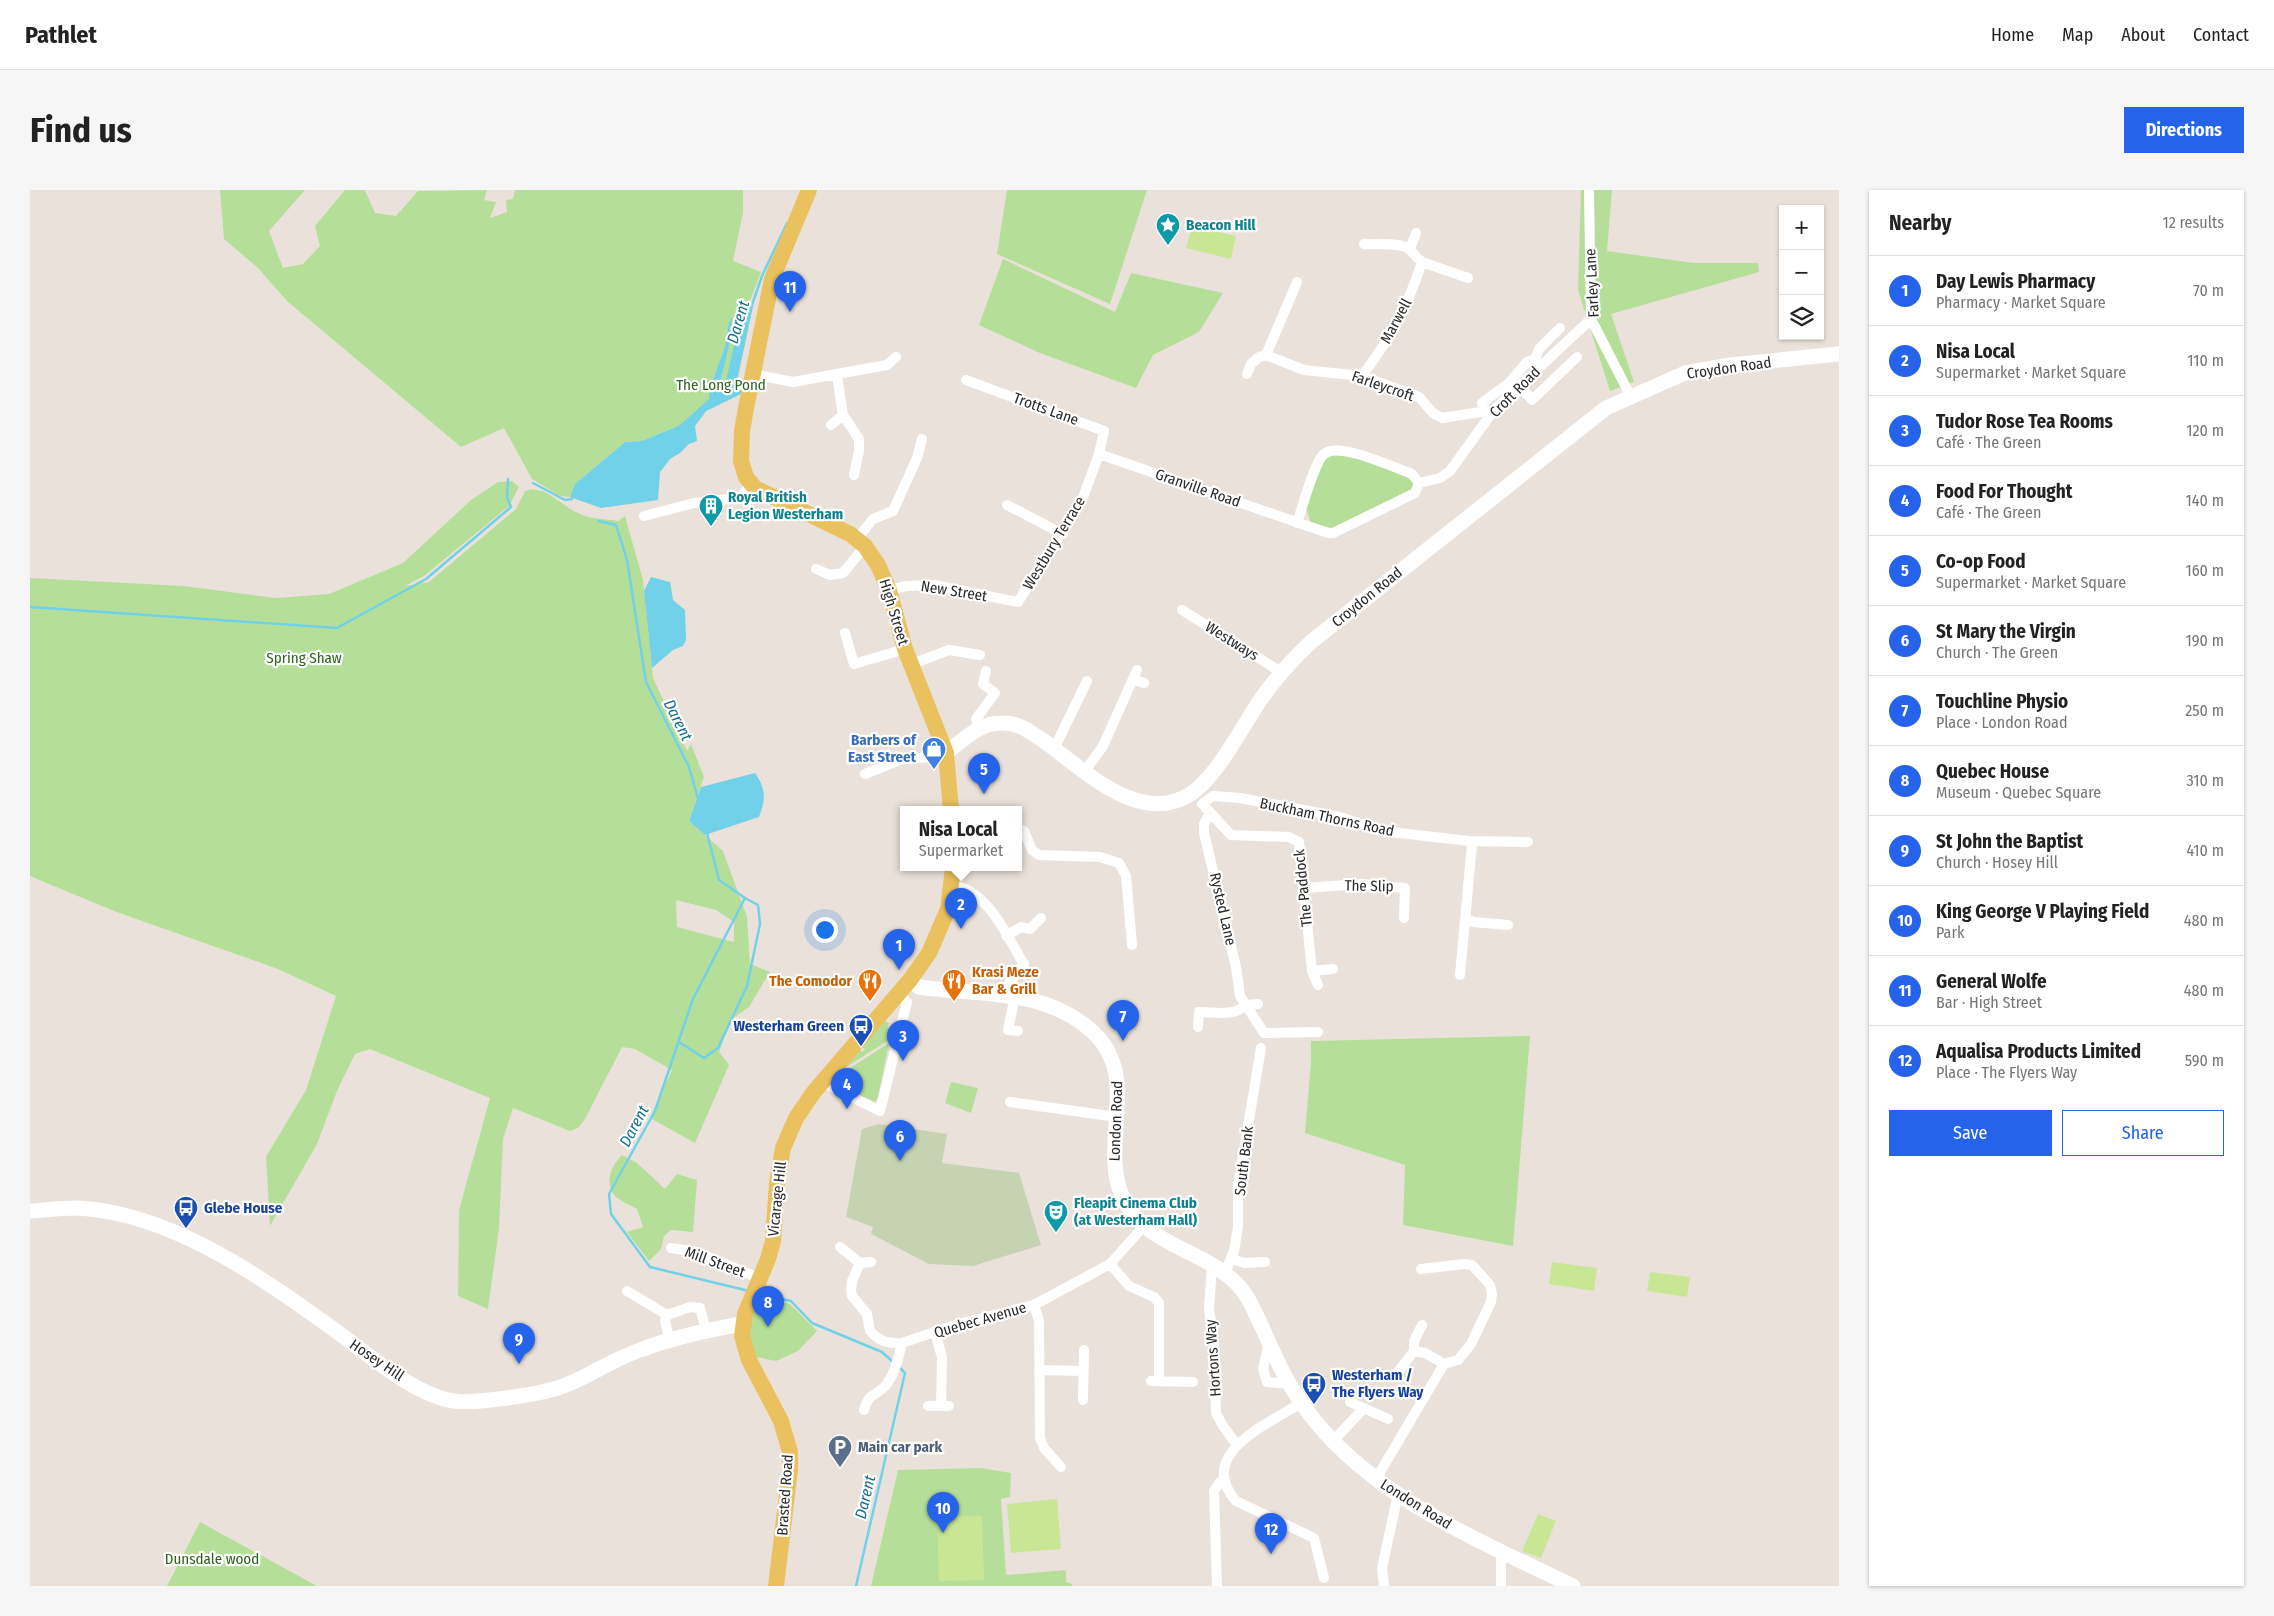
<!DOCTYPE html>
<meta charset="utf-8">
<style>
:root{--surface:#fff;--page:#f6f6f6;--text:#222;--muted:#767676;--line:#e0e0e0;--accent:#2563eb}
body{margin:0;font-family:"Fira Sans Condensed",sans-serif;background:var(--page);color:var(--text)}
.controls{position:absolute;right:15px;top:15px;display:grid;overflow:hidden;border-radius:0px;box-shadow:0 1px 4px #0004}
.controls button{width:45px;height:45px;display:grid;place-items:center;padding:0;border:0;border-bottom:1px solid var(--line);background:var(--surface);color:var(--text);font:25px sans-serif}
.you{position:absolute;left:794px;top:739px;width:18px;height:18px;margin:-12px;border:4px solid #fff;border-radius:50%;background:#1a73e8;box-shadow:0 0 0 8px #1a73e833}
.badge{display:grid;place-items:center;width:32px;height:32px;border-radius:50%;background:var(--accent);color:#fff;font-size:16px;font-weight:700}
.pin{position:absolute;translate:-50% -41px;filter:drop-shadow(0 1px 2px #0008)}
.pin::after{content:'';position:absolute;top:26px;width:18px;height:15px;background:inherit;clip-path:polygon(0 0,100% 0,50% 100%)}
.popup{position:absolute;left:870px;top:616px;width:122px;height:65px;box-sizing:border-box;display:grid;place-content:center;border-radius:0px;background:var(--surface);filter:drop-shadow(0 1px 4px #0005);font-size:16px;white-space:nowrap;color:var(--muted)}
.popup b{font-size:19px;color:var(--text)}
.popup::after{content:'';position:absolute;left:50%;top:100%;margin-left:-10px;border:10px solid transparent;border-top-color:var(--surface)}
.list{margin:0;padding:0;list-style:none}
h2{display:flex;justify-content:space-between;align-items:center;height:65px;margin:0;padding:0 20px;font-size:21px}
h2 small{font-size:16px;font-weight:400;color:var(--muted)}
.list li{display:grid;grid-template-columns:32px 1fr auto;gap:15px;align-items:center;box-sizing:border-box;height:70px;padding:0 20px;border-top:1px solid var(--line)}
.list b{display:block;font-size:19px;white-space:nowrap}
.list p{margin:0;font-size:16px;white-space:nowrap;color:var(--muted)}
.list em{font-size:16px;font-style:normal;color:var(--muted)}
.actions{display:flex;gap:10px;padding:15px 20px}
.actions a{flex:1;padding:11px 0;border:1px solid var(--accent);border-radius:0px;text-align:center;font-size:18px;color:var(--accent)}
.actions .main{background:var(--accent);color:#fff}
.icon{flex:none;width:28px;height:28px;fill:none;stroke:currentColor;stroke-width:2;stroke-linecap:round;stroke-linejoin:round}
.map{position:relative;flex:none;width:1809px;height:1396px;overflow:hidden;border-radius:0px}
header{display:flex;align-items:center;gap:30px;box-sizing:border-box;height:70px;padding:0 25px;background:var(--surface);border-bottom:1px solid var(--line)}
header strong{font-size:24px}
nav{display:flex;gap:28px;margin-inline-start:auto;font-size:18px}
.intro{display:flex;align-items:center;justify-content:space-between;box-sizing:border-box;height:120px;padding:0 30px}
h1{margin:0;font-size:35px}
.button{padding:12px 22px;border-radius:0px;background:var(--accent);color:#fff;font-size:18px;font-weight:700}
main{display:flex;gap:30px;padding:0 30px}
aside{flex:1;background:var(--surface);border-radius:0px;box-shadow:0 1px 4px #0004}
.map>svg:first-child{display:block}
.green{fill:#b5df99;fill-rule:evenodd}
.cemetery{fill:#c5d3b2}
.pitch{fill:#c9e695}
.water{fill:#71d1e9}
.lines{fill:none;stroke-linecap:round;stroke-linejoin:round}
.stream{stroke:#71d1e9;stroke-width:2.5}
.street{stroke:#fff;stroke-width:10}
.secondary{stroke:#fff;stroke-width:15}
.primary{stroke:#eac15f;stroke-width:16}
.labels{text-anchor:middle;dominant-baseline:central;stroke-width:4.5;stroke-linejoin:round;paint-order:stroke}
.culture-label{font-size:15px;font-weight:bold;fill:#0d838f;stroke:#fff;text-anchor:start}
.street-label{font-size:15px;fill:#282828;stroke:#fff}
.park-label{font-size:15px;fill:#2f611c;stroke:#fff}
.shop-label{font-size:15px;font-weight:bold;fill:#366cbe;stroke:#fff;text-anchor:end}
.food-label{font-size:15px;font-weight:bold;fill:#c56008;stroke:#fff;text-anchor:start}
.transit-label{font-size:15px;font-weight:bold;fill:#164399;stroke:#fff;text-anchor:start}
.service-label{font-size:15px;font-weight:bold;fill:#4e5e75;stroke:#fff;text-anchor:start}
.water-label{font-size:16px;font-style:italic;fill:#126e92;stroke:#fff}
</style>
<header>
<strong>Pathlet</strong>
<nav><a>Home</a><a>Map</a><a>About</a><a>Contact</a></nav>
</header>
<div class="intro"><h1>Find us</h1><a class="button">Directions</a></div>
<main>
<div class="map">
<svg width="1809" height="1396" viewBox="0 0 1809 1396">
<rect width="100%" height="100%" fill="#eae2da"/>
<path class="green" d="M190,0H275L239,41L253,78L273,74L290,56L285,36L315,0H335L345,23L366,26L388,1L457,0L454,10L466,12L460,28L477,22L476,10L483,9L485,0H713V23L703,71L731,82L720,111L723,116L707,191L709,200L715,202L676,221L665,236H647L612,251L595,252L545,294L540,307L530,306L502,289L474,238L431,257L257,111L228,78L194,49Z
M977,0H1117L1080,114L967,64Z
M1551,0H1582L1577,61L1664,73H1728L1729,82L1581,124L1604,192L1580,201L1548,100Z
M973,69L1085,122L1101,83L1193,103L1169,142L1123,165L1106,198L1010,163L949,135Z
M1310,262L1381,288L1384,292L1381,300L1302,338L1281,333L1276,318L1294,270Z
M482,291L489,297L479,316L394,386L375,396L399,392L486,319L495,301C515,293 532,317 550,324C561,329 576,329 588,331L595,326L613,390L623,488L657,561L661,554L674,587L659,631L693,661L717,727L720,774L740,782L719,817L700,830L689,862L699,875L665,953L620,928L642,880L605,859L592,857L555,929L548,938L540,941L483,918L473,949L469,1038L458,1119L428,1106L429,1020L460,908L340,859L325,864L307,901L287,954L240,1036L236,967L276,900L306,806L248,779L84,721L0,686V388L154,396L246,408L299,404L373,373L441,310L468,292ZM646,710L686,720L704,732V752L647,737Z
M851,829L859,833L857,837L862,842L859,850L808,882L829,859L832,862L835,859L831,856Z
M1500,846L1483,1056L1373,1035L1375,975L1275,943L1281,872V851Z
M859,853L848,907L845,912L802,893L803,889Z
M921,892L948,898L941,923L915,913Z
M592,965L607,973L635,999L647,984L667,990L663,1042L641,1040L634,1046L631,1059L619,1071L597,1042L613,1037L607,1019C601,1015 589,1011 585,1006C574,992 581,976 592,965Z
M728,1105L760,1114L787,1141L768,1161L746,1171L721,1166L717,1142Z
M951,1278L981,1283L980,1307L971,1309L976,1385L1036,1380V1392L1042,1394V1396H841L868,1280Z
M170,1332L287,1396H137Z"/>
<path class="cemetery" d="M849,934L917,944L912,973L989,983L1011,1055L943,1076L899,1074L841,1044L843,1037L816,1027L832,939Z"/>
<path class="pitch" d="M1162,36L1206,46L1201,69L1156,58Z
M1522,1072L1567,1078L1564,1101L1519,1094Z
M1620,1082L1660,1087L1657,1107L1617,1101Z
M1027,1309L1031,1359L981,1363L977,1314Z
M1508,1324L1526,1331L1511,1368L1492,1361Z
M952,1326L954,1390L909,1391L907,1327Z"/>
<path class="water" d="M721,114L723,116L707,191L709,200L715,202L676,221L665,236L667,251L659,254L650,263L640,269L630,282L628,310L571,318L540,307L545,294L595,252L612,251L650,235L679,209C681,189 691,172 696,153C698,144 697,135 702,127L700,152L690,193V197L695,195L711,125Z
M621,387L640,392L643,410L655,420L656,450L653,456L643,460L622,478L614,401Z
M725,583C736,599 736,609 729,627L675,645L659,631L671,597Z"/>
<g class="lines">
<path class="stream" d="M722,115L732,86L757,33
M503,293L535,310L542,309
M569,331L586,335L597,370L616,492L659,577L668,609
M0,417L307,438L396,389L481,317L477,307L478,289
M677,643L689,690L715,708L663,809L625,921L579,1004L581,1024L620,1077L719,1101
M649,852L674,868L688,858L717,796L730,734L728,715L715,708
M729,1104L761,1111L782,1133L852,1162L864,1173
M826,1396L875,1183L868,1176"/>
<path class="street" d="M1559,0L1561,129L1601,207
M1380,59L1386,43
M1392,72L1438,88
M1236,165L1267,92
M1505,169L1509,159L1530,138
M722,184L763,192L857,175L866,167
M1217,184L1221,174L1229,167L1236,165L1274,180L1332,186L1389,207L1403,223L1412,228L1464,220
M807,186L813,225L829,249V261L824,285
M1332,186C1361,147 1377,118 1392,72C1386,68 1383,62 1378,58C1367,52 1346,55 1334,54
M1490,196L1502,210L1547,167
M1452,213L1479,193L1497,172L1505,169L1512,175
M801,235L813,225
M1069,264L1298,343H1303L1385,303L1389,293
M1389,293L1410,288L1420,281L1464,220L1561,129
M977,315L1033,344
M614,326L664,313L709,308L722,295
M1267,333C1272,319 1284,272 1294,264C1308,251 1365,278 1382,284L1389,293
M827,349L843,329L863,321L887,268L892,249
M786,379L800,385L813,383L835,356
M859,400L877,396L904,395L988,412L1052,310L1069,264L1074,241L936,190
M1152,420L1251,482
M815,443L824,474L875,459
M882,474L919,460L950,465
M1103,489L1114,493
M950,538L946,529L965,503L953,494L956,481
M1024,559L1057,491
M1055,581L1073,556L1107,480
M835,584L872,569L916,566
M1172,614L1183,606L1210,608L1310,627L1352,641L1439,651L1442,654L1430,785
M1176,618L1201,645L1259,647L1269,652L1282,781L1288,795
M1180,623L1174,634V643L1206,777L1210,806L1234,843L1288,842
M988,638L994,641L1002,660L1009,665L1070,667L1089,673L1096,686L1102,755
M1439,651L1498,652
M922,695C960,702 975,744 994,774L971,804
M1273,698L1332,694L1375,698L1374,728
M1436,724V728L1443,732L1478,735
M976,746L991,737L1000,739L1011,728
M1282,781L1303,779
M985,806L978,840L988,841
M1168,837L1169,822C1185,822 1203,827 1216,815L1228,814
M792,892L850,921L877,812L868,804
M980,912L1087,927
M810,1057L830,1073L841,1072
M641,1058L666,1062L729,1088
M1201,1069L1215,1073L1235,1072
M830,1073L822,1091L821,1100L822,1106L837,1124L840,1141C849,1151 858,1154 872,1153L925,1135L1004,1115L1080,1074L1113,1037
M1080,1074L1099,1096L1124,1107L1129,1113V1191
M1182,1075L1179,1119L1184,1154L1186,1223L1193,1236L1207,1255
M1195,1083L1204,1061L1208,1037V996L1231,858
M597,1101L637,1125
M1004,1115L1009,1131L1010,1248L1014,1258L1031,1277
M905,1143L912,1167L911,1216
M640,1152L635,1131L637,1125L660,1117L670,1118L676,1140
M1239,1152L1233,1179L1237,1192L1259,1194
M1384,1161V1151L1392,1135
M1009,1180L1053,1181
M1364,1187L1384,1161L1395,1163L1414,1174
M1121,1191L1163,1192
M1053,1210L1054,1160
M1320,1212L1358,1229
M1271,1213C1238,1234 1165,1264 1206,1311L1284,1348L1294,1388
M898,1216H919
M834,1220C839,1203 843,1208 854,1197C864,1188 869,1166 872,1153
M1303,1251L1334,1218
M1346,1289L1414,1174L1428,1170L1441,1154L1461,1112L1462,1104L1460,1095L1442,1075L1435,1074L1391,1079
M1187,1396L1184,1301L1190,1292L1194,1290
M1354,1396L1352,1378L1368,1304
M1471,1396V1364"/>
<path class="secondary" d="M916,563C932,551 949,533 971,533C990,532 1003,544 1018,554C1056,582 1112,637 1162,603C1188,585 1213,535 1231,509C1246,487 1262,470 1281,452L1576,218L1655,183L1700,175L1809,164
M880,790L889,797C949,806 1015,797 1064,843C1112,889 1067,957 1094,1010C1117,1056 1172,1059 1206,1093C1219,1106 1225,1123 1233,1139C1244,1164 1255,1190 1271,1212C1332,1303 1448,1350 1543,1396
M0,1021C15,1020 31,1018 47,1018C144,1022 241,1094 317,1149C346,1171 388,1206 424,1211C446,1214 515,1204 536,1195C561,1185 584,1169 610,1160C642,1148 677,1140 712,1134"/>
<path class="primary" d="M779,0L742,89L717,213L712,241L711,271L716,287L725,298L820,344L835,356L848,375L859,400L875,459L916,563L921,620
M746,1396L760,1280V1262L751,1231L719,1170L712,1146L715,1124L738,1069L743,1051L747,993L753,958L766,928L783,903L880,790L899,763L918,719L923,678"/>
</g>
<defs>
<symbol id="sight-pin" viewBox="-11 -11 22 30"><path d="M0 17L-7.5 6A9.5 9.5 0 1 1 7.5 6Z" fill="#0f9aa8" stroke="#fff"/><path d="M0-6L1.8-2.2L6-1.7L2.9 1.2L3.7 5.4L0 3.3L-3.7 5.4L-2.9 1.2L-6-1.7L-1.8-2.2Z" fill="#fff"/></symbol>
<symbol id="building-pin" viewBox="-11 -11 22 30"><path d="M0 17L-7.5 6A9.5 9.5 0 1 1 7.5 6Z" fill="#0f9aa8" stroke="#fff"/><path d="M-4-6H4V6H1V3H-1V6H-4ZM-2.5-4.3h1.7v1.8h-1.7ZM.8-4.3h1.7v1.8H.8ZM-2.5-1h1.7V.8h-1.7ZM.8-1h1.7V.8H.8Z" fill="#fff"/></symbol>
<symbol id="shop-pin" viewBox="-11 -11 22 30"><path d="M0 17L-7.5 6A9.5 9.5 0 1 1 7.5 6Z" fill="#3f7fe0" stroke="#fff"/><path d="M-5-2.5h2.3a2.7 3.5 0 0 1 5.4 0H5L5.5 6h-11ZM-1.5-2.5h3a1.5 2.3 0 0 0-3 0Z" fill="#fff"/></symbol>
<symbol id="restaurant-pin" viewBox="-11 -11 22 30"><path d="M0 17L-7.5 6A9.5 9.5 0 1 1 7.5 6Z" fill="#e8710a" stroke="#fff"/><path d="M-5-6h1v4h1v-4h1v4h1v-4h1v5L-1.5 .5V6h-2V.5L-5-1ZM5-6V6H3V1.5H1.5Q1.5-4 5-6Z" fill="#fff"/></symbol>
<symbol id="bus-pin" viewBox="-11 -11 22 30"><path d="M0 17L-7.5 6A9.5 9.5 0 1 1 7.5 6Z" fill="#1a4fb4" stroke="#fff"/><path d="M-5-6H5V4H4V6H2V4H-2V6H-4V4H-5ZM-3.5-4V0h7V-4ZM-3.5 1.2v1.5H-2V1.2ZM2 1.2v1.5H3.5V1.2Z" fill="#fff"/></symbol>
<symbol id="theatre-pin" viewBox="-11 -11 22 30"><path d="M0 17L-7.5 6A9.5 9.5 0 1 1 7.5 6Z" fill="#0f9aa8" stroke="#fff"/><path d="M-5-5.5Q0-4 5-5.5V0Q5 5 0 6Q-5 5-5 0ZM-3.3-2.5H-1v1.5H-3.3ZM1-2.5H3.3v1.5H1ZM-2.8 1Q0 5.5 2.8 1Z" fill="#fff"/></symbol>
<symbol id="parking-pin" viewBox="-11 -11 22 30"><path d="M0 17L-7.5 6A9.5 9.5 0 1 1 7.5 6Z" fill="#5c6f8a" stroke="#fff"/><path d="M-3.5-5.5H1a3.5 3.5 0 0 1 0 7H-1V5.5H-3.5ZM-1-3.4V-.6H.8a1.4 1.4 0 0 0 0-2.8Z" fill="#fff"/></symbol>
</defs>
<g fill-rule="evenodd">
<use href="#sight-pin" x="1124" y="21" width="28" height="38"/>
<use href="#building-pin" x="667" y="302" width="28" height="38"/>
<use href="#shop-pin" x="890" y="545" width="28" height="38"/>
<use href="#restaurant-pin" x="826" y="777" width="28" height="38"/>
<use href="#restaurant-pin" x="910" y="777" width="28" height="38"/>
<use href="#bus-pin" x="817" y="822" width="28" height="38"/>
<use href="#bus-pin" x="142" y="1004" width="28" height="38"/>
<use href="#theatre-pin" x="1012" y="1008" width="28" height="38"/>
<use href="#bus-pin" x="1270" y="1180" width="28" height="38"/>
<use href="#parking-pin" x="796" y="1243" width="28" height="38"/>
</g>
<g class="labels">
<g class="culture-label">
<text x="1156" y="35">Beacon Hill</text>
<text x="698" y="307">Royal British<tspan x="698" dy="17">Legion Westerham</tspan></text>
<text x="1044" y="1013">Fleapit Cinema Club<tspan x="1044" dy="17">(at Westerham Hall)</tspan></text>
</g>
<g class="street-label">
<text transform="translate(1562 93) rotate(-93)">Farley Lane</text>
<text transform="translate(1366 131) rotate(-62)">Marwell</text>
<text transform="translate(1699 178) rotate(-8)">Croydon Road</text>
<text transform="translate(1353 196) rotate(19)">Farleycroft</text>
<text transform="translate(1485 202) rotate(-45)">Croft Road</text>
<text transform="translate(1016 219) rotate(20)">Trotts Lane</text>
<text transform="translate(1168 298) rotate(19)">Granville Road</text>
<text transform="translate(1024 353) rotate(-59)">Westbury Terrace</text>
<text transform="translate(924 401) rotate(9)">New Street</text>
<text transform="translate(1337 407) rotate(-39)">Croydon Road</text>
<text transform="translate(864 422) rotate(73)">High Street</text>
<text transform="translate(1202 451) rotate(32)">Westways</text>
<text transform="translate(1297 627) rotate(12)">Buckham Thorns Road</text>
<text transform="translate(1339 696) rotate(1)">The Slip</text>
<text transform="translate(1273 698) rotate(-96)">The Paddock</text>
<text transform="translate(1193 719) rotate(77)">Rysted Lane</text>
<text transform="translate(1086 931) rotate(-88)">London Road</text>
<text transform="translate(1214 971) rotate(-83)">South Bank</text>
<text transform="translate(747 1009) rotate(-84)">Vicarage Hill</text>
<text transform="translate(685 1072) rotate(20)">Mill Street</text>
<text transform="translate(950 1130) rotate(-16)">Quebec Avenue</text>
<text transform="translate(1183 1168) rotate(-94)">Hortons Way</text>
<text transform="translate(347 1170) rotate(34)">Hosey Hill</text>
<text transform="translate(755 1305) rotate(-86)">Brasted Road</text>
<text transform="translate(1386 1314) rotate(32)">London Road</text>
</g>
<g class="park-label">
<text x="691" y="195">The Long Pond</text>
<text x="274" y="468">Spring Shaw</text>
<text x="182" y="1369">Dunsdale wood</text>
</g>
<g class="shop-label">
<text x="886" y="550">Barbers of<tspan x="886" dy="17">East Street</tspan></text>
</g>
<g class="food-label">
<text x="942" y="782">Krasi Meze<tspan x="942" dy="17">Bar &amp; Grill</tspan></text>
<text x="822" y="791" text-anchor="end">The Comodor</text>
</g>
<g class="transit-label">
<text x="814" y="836" text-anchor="end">Westerham Green</text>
<text x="174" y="1018">Glebe House</text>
<text x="1302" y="1185">Westerham /<tspan x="1302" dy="17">The Flyers Way</tspan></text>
</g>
<g class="service-label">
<text x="828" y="1257">Main car park</text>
</g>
<g class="water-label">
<text transform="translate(708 132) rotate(-74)">Darent</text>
<text transform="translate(648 530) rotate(63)">Darent</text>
<text transform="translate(604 936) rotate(-62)">Darent</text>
<text transform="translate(835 1307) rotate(-77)">Darent</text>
</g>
</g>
</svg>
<div class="controls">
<button>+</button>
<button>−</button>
<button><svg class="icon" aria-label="layers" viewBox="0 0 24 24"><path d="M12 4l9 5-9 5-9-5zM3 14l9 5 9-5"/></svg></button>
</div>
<div class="you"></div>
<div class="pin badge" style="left:869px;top:780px">1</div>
<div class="pin badge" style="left:931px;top:739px">2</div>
<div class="popup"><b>Nisa Local</b>Supermarket</div>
<div class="pin badge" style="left:873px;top:871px">3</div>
<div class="pin badge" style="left:817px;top:919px">4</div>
<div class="pin badge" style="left:954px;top:604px">5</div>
<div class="pin badge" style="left:870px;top:971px">6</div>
<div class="pin badge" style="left:1093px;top:851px">7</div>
<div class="pin badge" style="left:738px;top:1137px">8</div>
<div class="pin badge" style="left:489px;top:1174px">9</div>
<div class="pin badge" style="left:913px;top:1343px">10</div>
<div class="pin badge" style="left:760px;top:122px">11</div>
<div class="pin badge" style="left:1241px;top:1364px">12</div>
</div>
<aside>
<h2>Nearby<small>12 results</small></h2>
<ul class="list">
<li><span class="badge">1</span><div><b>Day Lewis Pharmacy</b><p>Pharmacy · Market Square</p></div><em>70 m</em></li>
<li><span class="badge">2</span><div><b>Nisa Local</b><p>Supermarket · Market Square</p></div><em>110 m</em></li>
<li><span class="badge">3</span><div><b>Tudor Rose Tea Rooms</b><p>Café · The Green</p></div><em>120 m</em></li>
<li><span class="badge">4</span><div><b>Food For Thought</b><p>Café · The Green</p></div><em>140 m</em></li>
<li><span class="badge">5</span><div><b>Co-op Food</b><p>Supermarket · Market Square</p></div><em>160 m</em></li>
<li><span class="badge">6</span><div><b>St Mary the Virgin</b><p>Church · The Green</p></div><em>190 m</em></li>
<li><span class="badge">7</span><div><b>Touchline Physio</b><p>Place · London Road</p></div><em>250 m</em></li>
<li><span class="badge">8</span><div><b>Quebec House</b><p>Museum · Quebec Square</p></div><em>310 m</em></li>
<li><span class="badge">9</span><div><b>St John the Baptist</b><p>Church · Hosey Hill</p></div><em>410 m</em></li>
<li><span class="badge">10</span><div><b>King George V Playing Field</b><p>Park</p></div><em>480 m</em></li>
<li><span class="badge">11</span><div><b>General Wolfe</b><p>Bar · High Street</p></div><em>480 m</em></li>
<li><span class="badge">12</span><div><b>Aqualisa Products Limited</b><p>Place · The Flyers Way</p></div><em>590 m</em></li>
</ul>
<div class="actions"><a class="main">Save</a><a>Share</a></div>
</aside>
</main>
